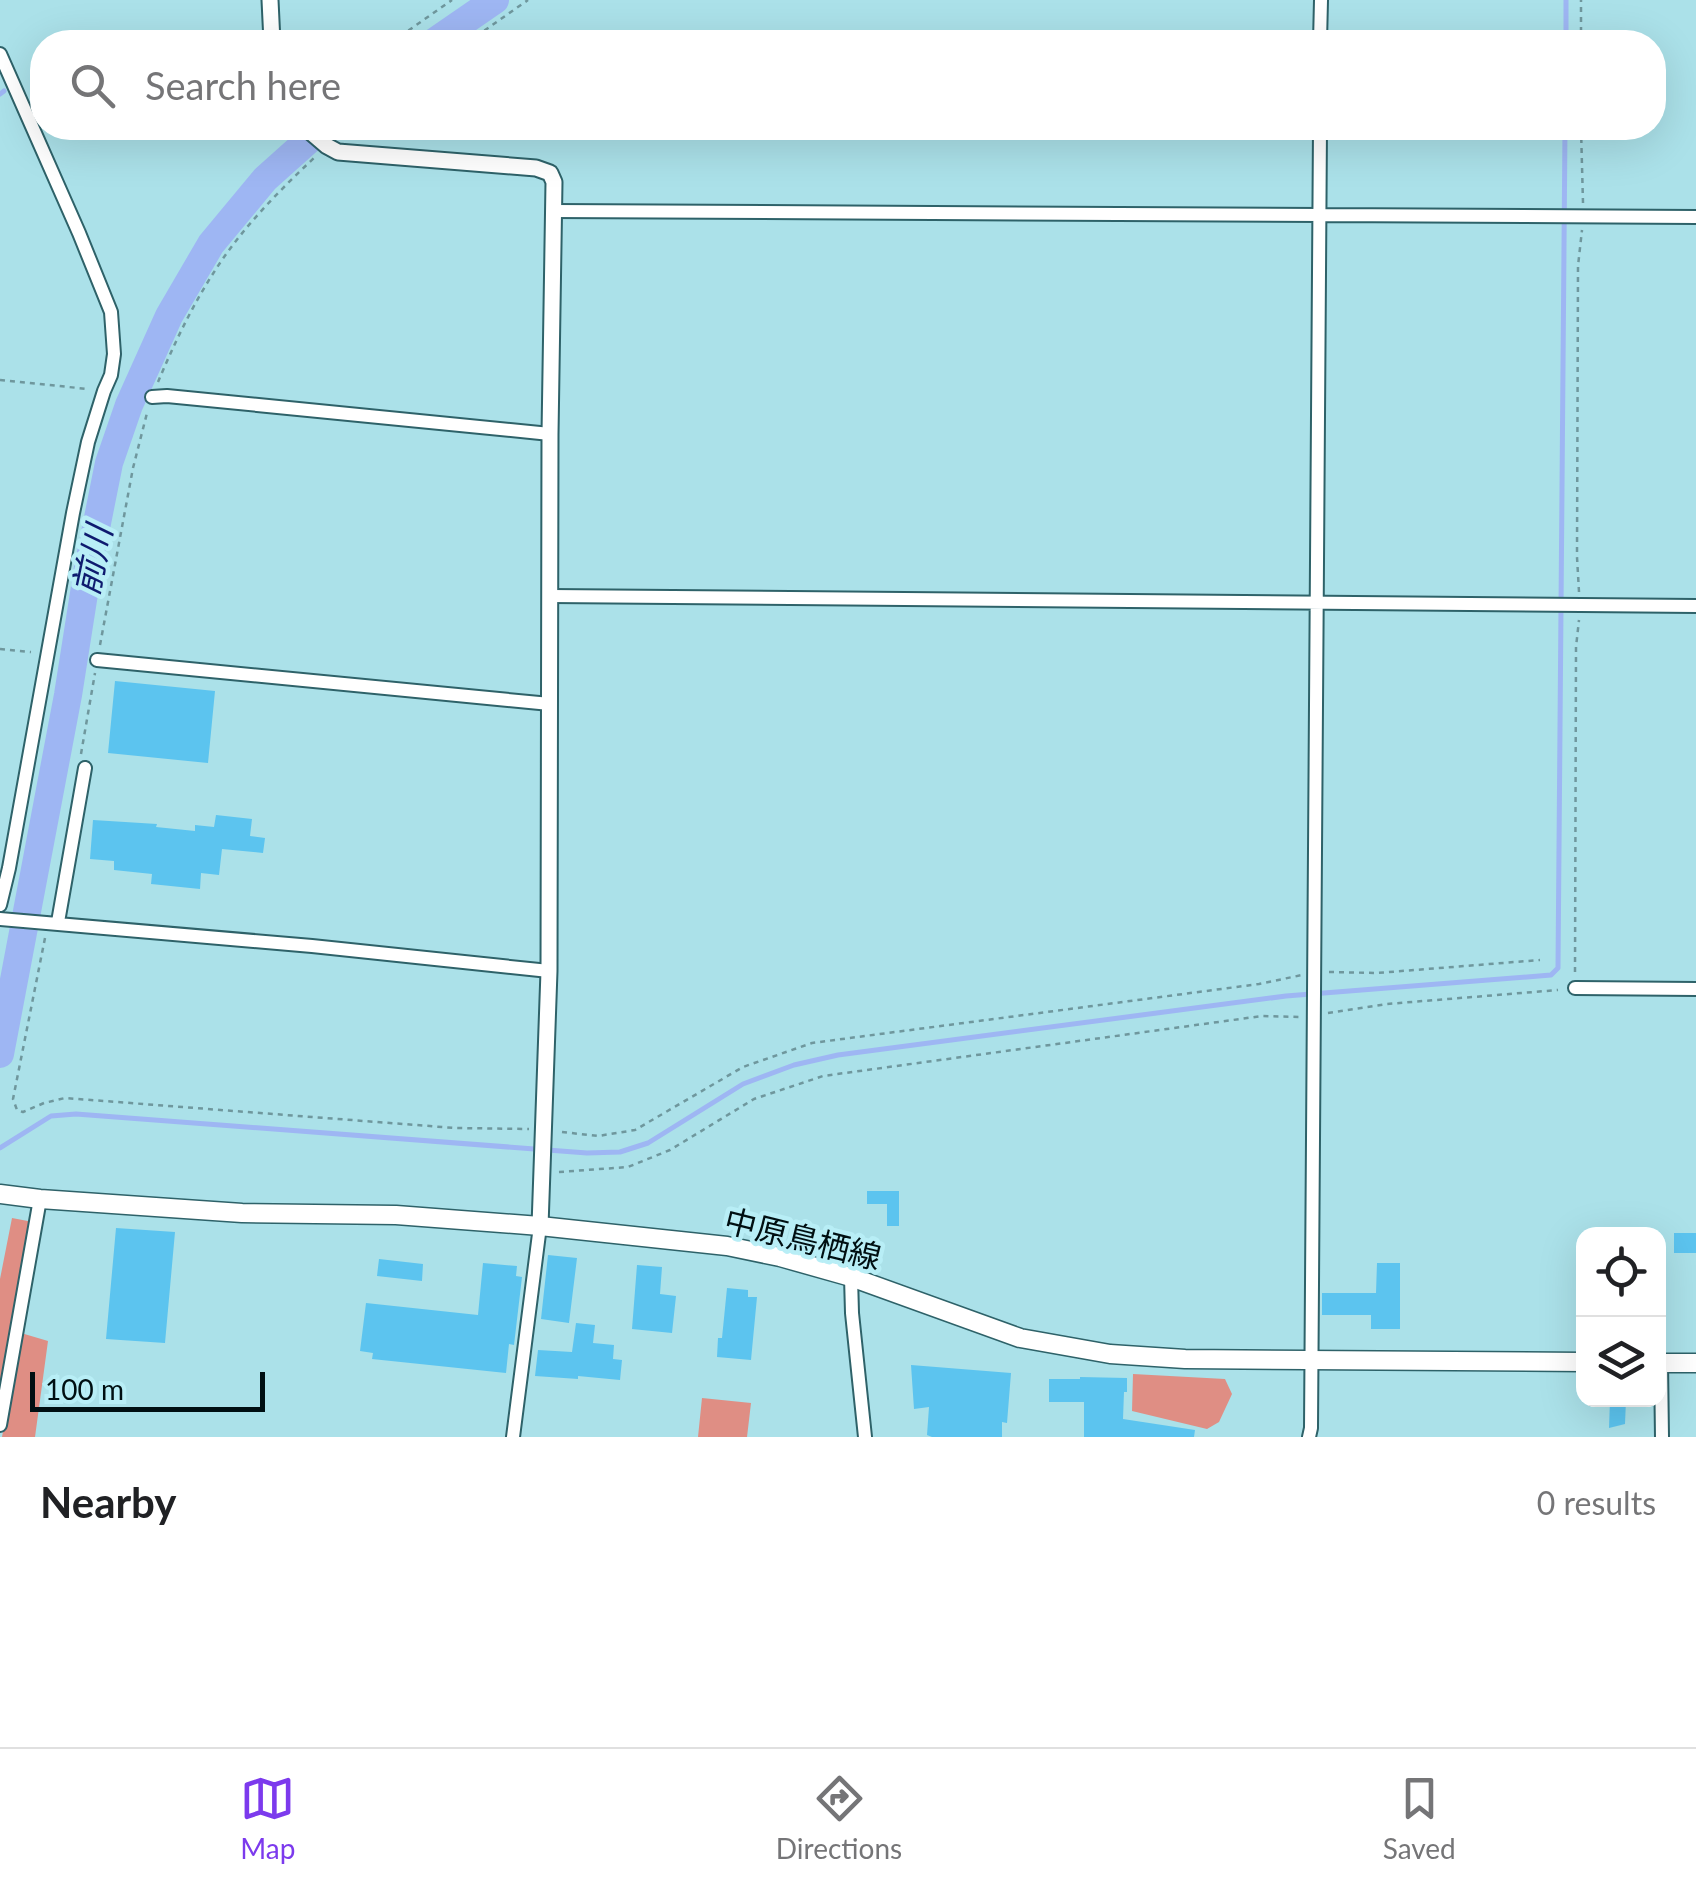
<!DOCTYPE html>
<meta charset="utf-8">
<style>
:root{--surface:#fff;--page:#f6f6f6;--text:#202124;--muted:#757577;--line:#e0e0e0;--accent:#7c3aed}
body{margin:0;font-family:Lato,"Noto Sans JP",sans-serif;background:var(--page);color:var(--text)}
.controls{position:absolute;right:30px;bottom:30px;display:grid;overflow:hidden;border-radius:20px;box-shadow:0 10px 40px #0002}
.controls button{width:90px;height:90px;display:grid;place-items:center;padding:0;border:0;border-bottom:2px solid var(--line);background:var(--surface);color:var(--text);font:50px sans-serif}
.scale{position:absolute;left:30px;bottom:25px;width:235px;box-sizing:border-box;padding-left:10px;border:5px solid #000f12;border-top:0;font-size:28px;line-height:35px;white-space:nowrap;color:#000f12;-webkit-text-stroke:8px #b8eef6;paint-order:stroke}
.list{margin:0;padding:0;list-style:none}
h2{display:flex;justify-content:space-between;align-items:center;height:130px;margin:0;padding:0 40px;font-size:42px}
h2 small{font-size:32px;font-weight:400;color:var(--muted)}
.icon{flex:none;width:55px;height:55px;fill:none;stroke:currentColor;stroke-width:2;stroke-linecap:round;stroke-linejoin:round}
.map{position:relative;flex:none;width:1696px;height:1437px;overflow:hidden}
.search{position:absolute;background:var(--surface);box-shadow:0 10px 40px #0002;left:30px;right:30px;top:30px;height:110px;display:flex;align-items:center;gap:25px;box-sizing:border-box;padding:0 35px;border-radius:40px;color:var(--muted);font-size:38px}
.sheet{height:310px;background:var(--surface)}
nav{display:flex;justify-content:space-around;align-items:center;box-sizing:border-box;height:140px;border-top:2px solid var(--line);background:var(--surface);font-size:28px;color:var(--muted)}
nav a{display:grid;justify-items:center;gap:5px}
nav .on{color:var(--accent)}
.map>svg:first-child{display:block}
.green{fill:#df8e84}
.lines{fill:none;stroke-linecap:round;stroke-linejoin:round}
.stream{stroke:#9eb6f3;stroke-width:5}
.river{stroke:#9eb6f3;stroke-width:28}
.building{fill:#5cc4ef}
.minor-casing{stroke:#2e6269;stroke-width:16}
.tertiary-casing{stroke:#2e6269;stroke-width:19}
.secondary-casing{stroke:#2e6269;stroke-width:21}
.path{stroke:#6f979d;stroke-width:2.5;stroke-dasharray:5 5;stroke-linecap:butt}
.minor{stroke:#fff;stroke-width:12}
.tertiary{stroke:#fff;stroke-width:15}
.secondary{stroke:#fff;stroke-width:18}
.labels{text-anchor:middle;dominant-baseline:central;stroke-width:9;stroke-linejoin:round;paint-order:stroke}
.street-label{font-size:32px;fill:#000f12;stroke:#b8eef6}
.water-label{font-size:35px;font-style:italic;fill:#0e1b6f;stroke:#b8eef6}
</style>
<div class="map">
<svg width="1696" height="1437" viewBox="0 0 1696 1437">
<rect width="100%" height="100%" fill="#abe1e9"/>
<path class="green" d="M12,1218L33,1222L0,1391V1279Z
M21,1333L48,1341L35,1437H2Z
M1133,1374L1225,1379L1232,1394L1219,1422L1207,1429L1132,1411Z
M702,1398L751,1403L747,1437H698Z"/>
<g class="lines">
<path class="stream" d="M1566,42V0
M0,94L4,91
M0,1148L51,1116L76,1114L587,1153L620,1152L648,1143L743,1084L794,1065L838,1055L1286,996L1551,975L1558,968L1565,128"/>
<path class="river" d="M434,42L495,0
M0,1054L68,695L88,568L109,463L129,405L169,316L211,244L265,179L322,128"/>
</g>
<path class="building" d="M115,681L215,691L208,763L108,753Z
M216,815L252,819L250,836L265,838L263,853L222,849L219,875L201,873L200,889L151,884L152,874L114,870V861L90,859L93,820L157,824L156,827L195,831V825L214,827Z
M867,1191H899V1226H887V1204H867Z
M116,1228L175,1232L165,1343L106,1339Z
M1674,1233H1696V1253H1674Z
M548,1255L577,1258L569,1323L541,1319Z
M379,1259L423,1264L422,1281L377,1276Z
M483,1263L517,1266L516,1276L522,1277L514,1345L509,1344L506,1373L372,1359L373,1353L360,1351L366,1303L478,1315Z
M1377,1263H1400V1329H1371V1315H1322V1293H1376Z
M637,1265L662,1267L660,1294L676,1296L672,1333L632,1329Z
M727,1288L748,1290V1297H757L751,1360L717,1357L718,1338H722Z
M576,1323L595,1325L593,1343L614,1345L613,1359L622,1360L620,1380L578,1376V1379L535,1376L538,1350L572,1352Z
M911,1365L1011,1373L1007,1423L1002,1422V1437H932L927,1435L929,1407L914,1409Z
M1080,1377L1127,1378V1392H1124L1123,1419L1195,1430L1194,1437H1084V1402H1049V1379H1080Z
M1610,1400H1626L1625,1424L1609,1428Z"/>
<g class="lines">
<defs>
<path id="minor" d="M1320,42L1321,0
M0,54L79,233L111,312L114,354L111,375L104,391L88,442L73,513L9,868L0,905
M553,211L1696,217
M152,397L167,396L550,434
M550,596L1696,606
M97,660L550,704
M0,919L312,946L549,971
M58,922L85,768
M1575,988L1696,989
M851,1277L852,1313L865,1437
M1661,1363L1662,1437
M0,1425L40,1199
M513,1437L540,1226
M1309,1437L1311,1428L1320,128"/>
<path id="tertiary" d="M270,0L272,42
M306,128L327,146L338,152L536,168L550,173L554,182L550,434L549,971L540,1226"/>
<path id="secondary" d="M0,1194L40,1199L242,1213L396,1215L540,1226L727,1246L780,1257L851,1277L1020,1338L1110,1354L1185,1359L1584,1362
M1658,1363H1696"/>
</defs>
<use href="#minor" class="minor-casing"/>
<use href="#tertiary" class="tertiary-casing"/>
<use href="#secondary" class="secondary-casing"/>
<path class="path" d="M392,42L452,0
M468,42L528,0
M1581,42V0
M33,90H42
M1581,128L1583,203
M341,138L350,128
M0,380L88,389
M158,382C174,344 193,304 216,269C243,227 279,191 315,157
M1579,592L1577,557L1578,266L1582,230
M100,645L133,468L147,413
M0,649L31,652
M81,754L95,673
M45,938L13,1099L17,1110L23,1112L44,1103L65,1098L455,1128L529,1129
M1329,972L1377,973L1540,960
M1575,972L1576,647L1579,620
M1328,1013L1387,1004L1558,990
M562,1132L598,1136L635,1130L743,1067L812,1043L1259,984L1302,975
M559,1172L628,1167L670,1150L754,1099L823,1076L1262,1016L1300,1017"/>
<use href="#minor" class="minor"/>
<use href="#tertiary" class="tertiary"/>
<use href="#secondary" class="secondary"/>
</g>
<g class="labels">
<g class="street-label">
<text transform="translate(803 1238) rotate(14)">中原鳥栖線</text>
</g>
<g class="water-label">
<text transform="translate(91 560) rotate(-78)">前川</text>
</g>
</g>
</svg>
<div class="controls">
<button><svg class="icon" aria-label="locate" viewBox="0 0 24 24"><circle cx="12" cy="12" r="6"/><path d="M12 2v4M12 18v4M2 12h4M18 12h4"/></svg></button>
<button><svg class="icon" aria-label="layers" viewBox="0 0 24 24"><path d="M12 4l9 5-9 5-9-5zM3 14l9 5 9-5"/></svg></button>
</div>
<div class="scale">100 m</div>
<div class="search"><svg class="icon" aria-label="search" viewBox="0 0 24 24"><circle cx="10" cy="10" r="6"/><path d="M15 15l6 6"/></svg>Search here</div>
</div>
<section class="sheet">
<h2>Nearby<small>0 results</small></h2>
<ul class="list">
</ul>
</section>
<nav>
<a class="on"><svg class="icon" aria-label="map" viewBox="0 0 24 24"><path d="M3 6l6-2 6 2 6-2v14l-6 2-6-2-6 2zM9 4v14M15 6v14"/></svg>Map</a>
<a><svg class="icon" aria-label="directions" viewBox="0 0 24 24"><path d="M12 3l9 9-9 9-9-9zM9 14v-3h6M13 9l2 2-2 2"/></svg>Directions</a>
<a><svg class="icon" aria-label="saved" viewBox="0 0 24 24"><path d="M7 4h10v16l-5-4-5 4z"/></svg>Saved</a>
</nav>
